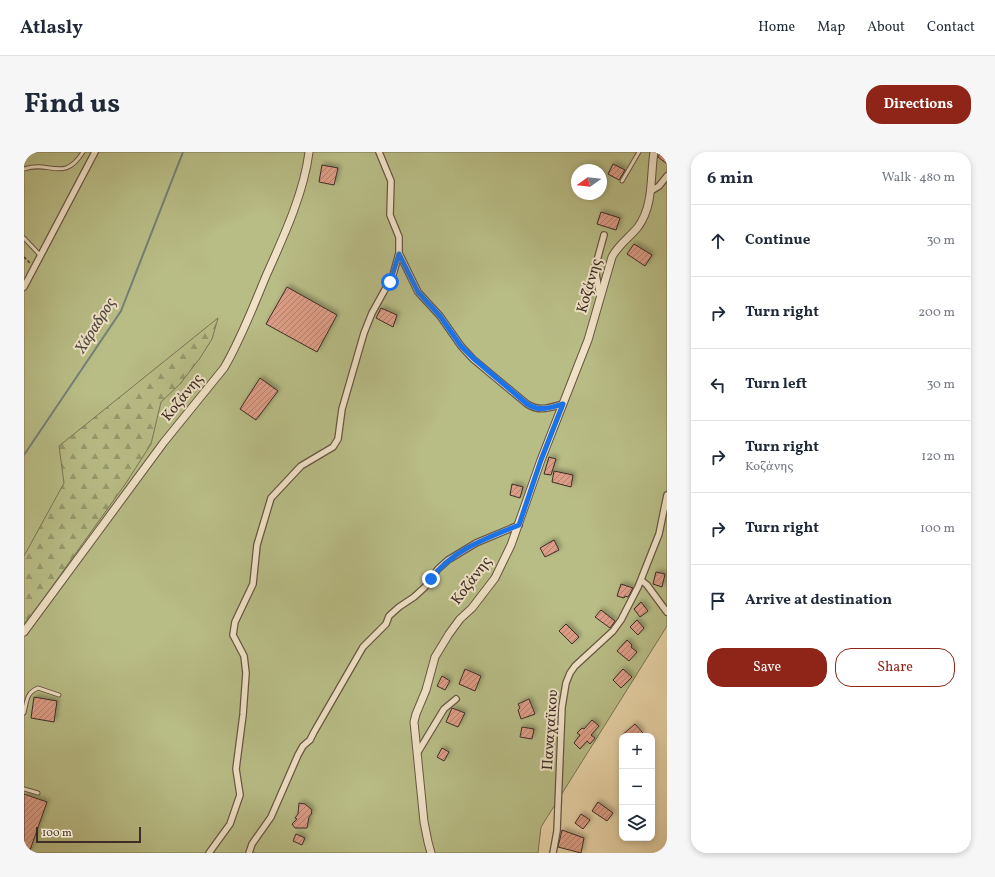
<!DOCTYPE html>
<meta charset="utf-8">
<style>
:root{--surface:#fff;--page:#f6f6f7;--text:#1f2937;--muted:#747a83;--line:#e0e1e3;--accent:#8f2418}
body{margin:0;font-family:Vollkorn,serif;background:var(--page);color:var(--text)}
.controls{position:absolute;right:12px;bottom:12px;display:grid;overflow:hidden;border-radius:8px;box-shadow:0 2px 6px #0003}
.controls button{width:36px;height:36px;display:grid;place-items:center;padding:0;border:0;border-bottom:1px solid var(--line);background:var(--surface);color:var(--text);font:20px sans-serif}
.compass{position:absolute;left:547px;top:12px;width:36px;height:36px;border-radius:50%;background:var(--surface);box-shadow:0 2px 6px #0003;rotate:255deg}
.scale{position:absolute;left:12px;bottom:10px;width:105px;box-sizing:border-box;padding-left:4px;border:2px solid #3e2d26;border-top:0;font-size:11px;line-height:14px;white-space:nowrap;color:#3e2d26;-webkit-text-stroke:3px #efe2c6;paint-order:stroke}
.stop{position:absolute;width:12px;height:12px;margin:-9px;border:3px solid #1a73e8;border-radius:50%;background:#fff}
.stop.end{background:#1a73e8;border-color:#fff;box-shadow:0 1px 4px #0008}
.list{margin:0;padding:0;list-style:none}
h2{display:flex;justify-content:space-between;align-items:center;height:52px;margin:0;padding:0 16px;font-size:17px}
h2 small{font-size:13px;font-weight:400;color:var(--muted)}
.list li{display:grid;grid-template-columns:26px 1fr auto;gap:12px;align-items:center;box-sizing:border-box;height:72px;padding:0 16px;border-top:1px solid var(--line)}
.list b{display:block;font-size:15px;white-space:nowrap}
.list p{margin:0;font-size:13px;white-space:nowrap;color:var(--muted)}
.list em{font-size:13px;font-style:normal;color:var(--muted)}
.actions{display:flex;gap:8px;padding:12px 16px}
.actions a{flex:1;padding:9px 0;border:1px solid var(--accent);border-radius:16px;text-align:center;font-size:14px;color:var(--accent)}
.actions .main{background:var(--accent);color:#fff}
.icon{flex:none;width:22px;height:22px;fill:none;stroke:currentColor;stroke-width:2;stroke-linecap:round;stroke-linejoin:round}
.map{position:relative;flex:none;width:643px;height:701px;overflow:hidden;border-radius:16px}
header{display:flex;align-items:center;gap:24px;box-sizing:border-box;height:56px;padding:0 20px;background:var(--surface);border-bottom:1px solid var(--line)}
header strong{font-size:19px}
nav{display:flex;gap:22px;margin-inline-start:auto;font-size:14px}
.intro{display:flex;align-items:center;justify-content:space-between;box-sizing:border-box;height:96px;padding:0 24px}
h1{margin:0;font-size:28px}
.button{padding:10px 18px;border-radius:16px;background:var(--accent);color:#fff;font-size:14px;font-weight:700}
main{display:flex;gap:24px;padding:0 24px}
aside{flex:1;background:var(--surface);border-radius:16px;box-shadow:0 2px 6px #0003}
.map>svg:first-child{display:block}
.green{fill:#b8bc85;stroke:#7b7456;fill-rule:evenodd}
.forest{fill:url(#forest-firs);stroke:#7b7456}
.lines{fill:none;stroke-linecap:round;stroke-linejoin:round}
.stream{stroke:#738075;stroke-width:2}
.building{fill:url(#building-hatch);stroke:#3e2d26;filter:url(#shadow)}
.service-casing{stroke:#685646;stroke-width:5}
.minor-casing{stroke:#685646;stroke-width:8}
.tertiary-casing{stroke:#685646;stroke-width:9}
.path{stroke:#3e2d26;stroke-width:1.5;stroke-dasharray:3 2;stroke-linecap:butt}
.service{stroke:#efe2c6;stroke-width:3}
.minor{stroke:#efe2c6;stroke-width:5.5}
.tertiary{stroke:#efe2c6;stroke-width:7}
.route{stroke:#1a73e8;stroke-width:5}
.labels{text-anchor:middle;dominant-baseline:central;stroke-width:4;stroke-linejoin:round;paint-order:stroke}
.street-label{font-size:15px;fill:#3e2d26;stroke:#efe2c6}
.water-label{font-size:16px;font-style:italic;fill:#504940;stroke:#efe2c6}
</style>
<header>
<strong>Atlasly</strong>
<nav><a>Home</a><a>Map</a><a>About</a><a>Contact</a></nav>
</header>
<div class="intro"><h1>Find us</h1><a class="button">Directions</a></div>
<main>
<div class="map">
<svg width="643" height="701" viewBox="0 0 643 701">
<defs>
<pattern id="forest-firs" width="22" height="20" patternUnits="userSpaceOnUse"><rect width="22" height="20" fill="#b8bc85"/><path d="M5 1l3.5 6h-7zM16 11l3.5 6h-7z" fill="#97996d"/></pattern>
<pattern id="building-hatch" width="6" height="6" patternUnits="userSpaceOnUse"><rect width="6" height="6" fill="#dc9d86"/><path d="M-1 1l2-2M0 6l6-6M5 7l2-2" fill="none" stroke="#b4806d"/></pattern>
<filter id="shadow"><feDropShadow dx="2.5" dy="-2.5" stdDeviation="2" flood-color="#0004"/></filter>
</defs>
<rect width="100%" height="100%" fill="#e7d3a7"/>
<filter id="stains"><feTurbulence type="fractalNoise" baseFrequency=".005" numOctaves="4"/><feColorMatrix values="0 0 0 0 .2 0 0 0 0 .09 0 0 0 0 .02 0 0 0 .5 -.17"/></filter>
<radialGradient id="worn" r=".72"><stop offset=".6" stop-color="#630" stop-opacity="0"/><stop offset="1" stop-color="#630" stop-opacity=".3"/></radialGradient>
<path class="green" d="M0,0H643V474L517,675L514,701H0ZM553,18H577V42H553Z"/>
<path class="forest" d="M194,166L188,187L176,206L156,232L137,250L127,292L102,331L19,447L0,472V404L40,331L35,294Z"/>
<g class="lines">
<path class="stream" d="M0,303L97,159L159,0"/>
</g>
<path class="building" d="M637,0H643V12L634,5Z
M589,12L601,18L595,28L584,22Z
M298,13L314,16L310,33L295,30Z
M577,60L596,66L592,78L573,72Z
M610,92L628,103L621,114L603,102Z
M263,135L313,163L293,200L242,172Z
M560,140L566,142L562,155L556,154Z
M357,156L373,163L369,175L352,166Z
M236,226L254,239L232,268L216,257Z
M525,305L532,307L527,323L520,322Z
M530,319L549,323L547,335L528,330Z
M488,332L499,335L496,346L486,343Z
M530,388L535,398L521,405L516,396Z
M632,420L641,422L638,435L629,432Z
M597,432L609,436L604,445L601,444L600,446L593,444Z
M617,450L624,459L616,465L610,457Z
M577,458L591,469L586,476L571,465Z
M613,468L620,476L614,483L606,475Z
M542,472L555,485L548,492L535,479Z
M603,488L608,493L607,495L613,500L605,509L593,499Z
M441,517L457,524L451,539L435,532Z
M599,517L608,525L597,536L589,528Z
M418,524L426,529L421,538L413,534Z
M10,545L33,549L30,570L7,566Z
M505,547L511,562L497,567L494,558L496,556L494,552Z
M428,556L441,561L434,575L422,570Z
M568,568L575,574L567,583L571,586L566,592L563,589L556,597L550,591L556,583L553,581L558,576L560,577Z
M611,572L619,581L616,584H597Z
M498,575L510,577L508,587L496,585Z
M418,596L425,600L420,609L413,605Z
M0,642L23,650L5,701H0Z
M574,650L589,661L583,669L568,659Z
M275,651L281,652L288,658L287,660L288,661L285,665L283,676H271L268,672L273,667L271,666L274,662Z
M557,662L566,668L559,677L551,671Z
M538,678L560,686L557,701L534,695Z
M272,682L281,686L278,693L269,689Z"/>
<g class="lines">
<defs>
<path id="service" d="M0,17C26,8 40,31 59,0
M598,29L615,0
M0,86L16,103
M0,561C3,549 2,541 14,536L35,543
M0,637L14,641"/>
<path id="minor" d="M627,39L635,34L643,24
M375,101L394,140L416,164L437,194L449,207L503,252C516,260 525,256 539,252
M0,135L71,0
M576,145L571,116L580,83
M617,428L623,433L643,460
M394,600L420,557L432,547
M185,701L206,672L216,643L212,617L219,563L222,521L220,504L209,483L211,470L229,432L233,393L247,346L277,314L309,295L314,287L318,257L340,181L348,161L369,123L375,101V85L366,63L367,29L355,0
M225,701L228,692L247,665L274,603L279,594L286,588L290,580L339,495L362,472L365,464L375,455L390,445L401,435L414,417L424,408L452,391L495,373
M529,701L533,679L538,555L542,531L546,521L551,514L589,479L597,468L614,435L635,382L643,343"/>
<path id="tertiary" d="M0,480L140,290L200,216C217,187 229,155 242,124C259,86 280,41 285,0
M407,701L404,690L400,670L390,570L392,562L402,538L411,505L425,482L436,467L448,456L471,426L487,393L517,308L564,188L588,105C594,93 606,85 614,75C630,53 626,25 630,0"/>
</defs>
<use href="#service" class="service-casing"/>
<use href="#minor" class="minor-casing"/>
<use href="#tertiary" class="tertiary-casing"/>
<path class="path" d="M0,105L6,111"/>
<use href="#service" class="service"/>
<use href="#minor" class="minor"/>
<use href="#tertiary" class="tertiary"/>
</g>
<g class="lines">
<path class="route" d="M366,130L375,102L394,140L416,164L437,194L449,206L503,252C516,260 525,256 539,252L517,308L495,373C463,386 428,398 407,427"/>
</g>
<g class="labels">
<g class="street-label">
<text transform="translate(566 134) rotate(-74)">Κοζάνης</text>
<text transform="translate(159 246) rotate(-51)">Κοζάνης</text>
<text transform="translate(448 429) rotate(-53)">Κοζάνης</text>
<text transform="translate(527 578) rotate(-86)">Παναχαϊκου</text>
</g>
<g class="water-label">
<text transform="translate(72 174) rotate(-58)">Χάραδρος</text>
</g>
</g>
<rect width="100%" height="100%" filter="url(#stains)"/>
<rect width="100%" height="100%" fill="url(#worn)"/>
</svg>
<div class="controls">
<button>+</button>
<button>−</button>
<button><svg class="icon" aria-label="layers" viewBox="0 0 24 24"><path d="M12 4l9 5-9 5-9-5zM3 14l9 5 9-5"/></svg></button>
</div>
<svg class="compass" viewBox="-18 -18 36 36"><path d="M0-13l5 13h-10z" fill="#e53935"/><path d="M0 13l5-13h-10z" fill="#747a83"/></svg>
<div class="scale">100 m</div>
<div class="stop" style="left:366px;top:130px"></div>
<div class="stop end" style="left:407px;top:427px"></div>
</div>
<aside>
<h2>6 min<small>Walk · 480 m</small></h2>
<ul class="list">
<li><svg class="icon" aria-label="ahead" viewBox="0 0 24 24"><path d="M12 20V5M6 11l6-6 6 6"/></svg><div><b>Continue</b></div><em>30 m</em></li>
<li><svg class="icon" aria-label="right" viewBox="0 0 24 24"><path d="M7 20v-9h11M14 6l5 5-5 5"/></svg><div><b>Turn right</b></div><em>200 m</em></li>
<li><svg class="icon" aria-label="left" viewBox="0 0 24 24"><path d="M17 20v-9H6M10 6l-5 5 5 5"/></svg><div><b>Turn left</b></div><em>30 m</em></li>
<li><svg class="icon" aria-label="right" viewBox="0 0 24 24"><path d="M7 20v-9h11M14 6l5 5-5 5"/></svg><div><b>Turn right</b><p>Κοζάνης</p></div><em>120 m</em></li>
<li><svg class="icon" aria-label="right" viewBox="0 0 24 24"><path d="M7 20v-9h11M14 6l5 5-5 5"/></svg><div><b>Turn right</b></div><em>100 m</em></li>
<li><svg class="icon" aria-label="arrive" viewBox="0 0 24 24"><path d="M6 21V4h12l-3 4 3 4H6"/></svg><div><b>Arrive at destination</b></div></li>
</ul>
<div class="actions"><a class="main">Save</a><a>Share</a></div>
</aside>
</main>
